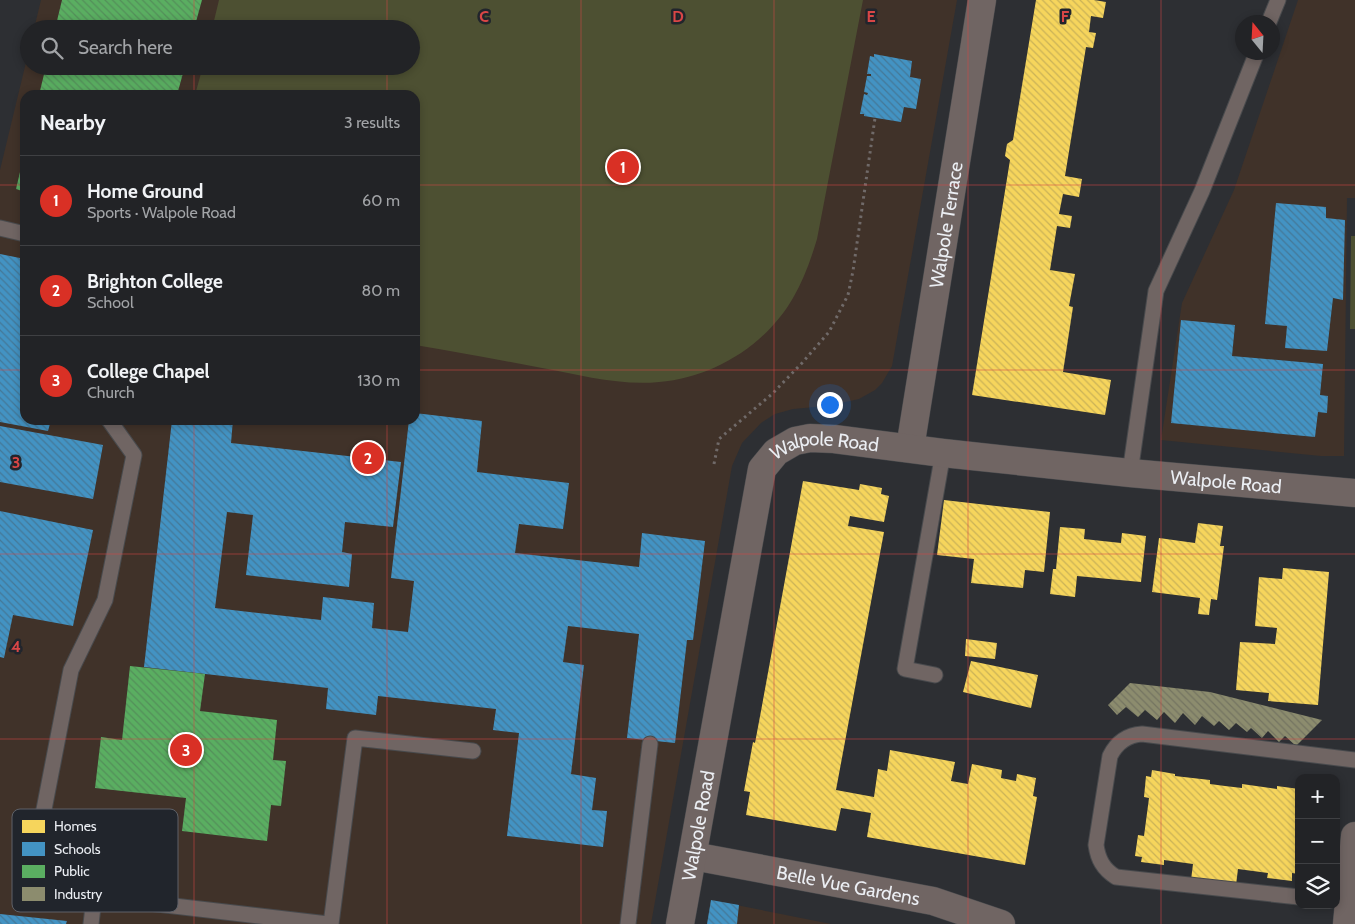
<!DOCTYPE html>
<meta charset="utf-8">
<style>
:root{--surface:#222326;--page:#2a2b2e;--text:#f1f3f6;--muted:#a2a4a7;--line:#3f4043;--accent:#d93025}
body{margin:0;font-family:Cabin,sans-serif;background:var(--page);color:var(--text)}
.controls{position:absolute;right:15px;bottom:15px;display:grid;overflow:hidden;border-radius:10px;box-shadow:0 2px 8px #0003}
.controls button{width:45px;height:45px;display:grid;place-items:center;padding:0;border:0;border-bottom:1px solid var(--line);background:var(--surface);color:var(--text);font:25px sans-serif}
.compass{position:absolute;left:1235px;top:15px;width:45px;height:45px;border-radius:50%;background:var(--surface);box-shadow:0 2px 8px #0003;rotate:342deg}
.you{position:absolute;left:829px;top:404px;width:18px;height:18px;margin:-12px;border:4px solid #fff;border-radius:50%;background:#1a73e8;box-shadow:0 0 0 8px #1a73e833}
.badge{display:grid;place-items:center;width:32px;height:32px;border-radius:50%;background:var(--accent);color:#fff;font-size:16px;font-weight:700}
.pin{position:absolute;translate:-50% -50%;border:2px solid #fff;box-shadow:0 1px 5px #0006}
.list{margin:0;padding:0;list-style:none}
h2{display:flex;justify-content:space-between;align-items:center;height:65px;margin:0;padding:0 20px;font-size:21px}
h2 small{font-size:16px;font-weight:400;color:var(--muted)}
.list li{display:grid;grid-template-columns:32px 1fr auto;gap:15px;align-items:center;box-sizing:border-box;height:90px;padding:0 20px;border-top:1px solid var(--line)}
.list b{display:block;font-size:19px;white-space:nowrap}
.list p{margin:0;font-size:16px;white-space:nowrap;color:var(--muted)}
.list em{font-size:16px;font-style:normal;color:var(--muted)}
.icon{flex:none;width:28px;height:28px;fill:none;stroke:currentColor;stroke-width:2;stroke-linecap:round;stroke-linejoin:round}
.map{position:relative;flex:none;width:1355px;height:924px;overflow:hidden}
.search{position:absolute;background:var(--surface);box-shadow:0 2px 8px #0003;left:20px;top:20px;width:400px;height:55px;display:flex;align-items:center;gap:12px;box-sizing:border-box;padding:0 18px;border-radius:28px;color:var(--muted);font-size:19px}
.panel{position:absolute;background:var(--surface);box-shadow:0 2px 8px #0003;left:20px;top:90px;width:400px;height:335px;border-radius:15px}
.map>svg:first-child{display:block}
.education{fill:#403229;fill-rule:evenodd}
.park{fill:#4d5032}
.homes{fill:url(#homes-back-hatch)}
.schools{fill:url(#schools-back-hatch)}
.public{fill:url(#public-back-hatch)}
.industry{fill:url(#industry-back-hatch)}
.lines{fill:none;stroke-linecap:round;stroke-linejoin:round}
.lane-casing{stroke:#484a4d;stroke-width:17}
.street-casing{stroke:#484a4d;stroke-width:29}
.path{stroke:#706a69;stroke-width:3;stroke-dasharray:2.5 4;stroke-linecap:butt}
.lane{stroke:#706563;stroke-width:15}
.street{stroke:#706563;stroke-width:28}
.grid{fill:none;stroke:#d94646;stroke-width:1;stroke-opacity:0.55}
.labels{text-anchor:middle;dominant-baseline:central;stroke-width:5;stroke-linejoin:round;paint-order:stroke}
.street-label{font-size:19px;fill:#ebeef3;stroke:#21252c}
.key{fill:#21252c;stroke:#5e6168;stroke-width:1}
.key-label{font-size:14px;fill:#ebeef3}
.grid-label{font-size:16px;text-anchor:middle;font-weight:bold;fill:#d94646;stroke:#21252c;stroke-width:5;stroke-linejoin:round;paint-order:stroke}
</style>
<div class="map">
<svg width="1355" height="924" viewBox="0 0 1355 924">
<defs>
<pattern id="homes-back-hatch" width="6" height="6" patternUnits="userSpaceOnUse" patternTransform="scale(1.25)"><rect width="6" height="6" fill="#f6d55c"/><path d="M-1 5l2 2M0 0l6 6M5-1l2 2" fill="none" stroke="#cab257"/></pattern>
<pattern id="schools-back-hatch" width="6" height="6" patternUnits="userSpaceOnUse" patternTransform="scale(1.25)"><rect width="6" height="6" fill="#4393c3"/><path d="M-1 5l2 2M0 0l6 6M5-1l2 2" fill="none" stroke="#447898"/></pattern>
<pattern id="public-back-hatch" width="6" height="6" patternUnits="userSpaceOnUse" patternTransform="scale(1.25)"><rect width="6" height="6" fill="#5aae61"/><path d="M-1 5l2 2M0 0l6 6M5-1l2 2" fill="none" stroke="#548f5a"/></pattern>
<pattern id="industry-back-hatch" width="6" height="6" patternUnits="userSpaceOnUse" patternTransform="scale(1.25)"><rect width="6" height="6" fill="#8c8c6e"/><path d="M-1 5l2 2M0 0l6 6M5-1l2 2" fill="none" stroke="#747461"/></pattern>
</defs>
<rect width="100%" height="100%" fill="#2d2f33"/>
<path class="education" d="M41,0H957L892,366L882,383L875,390L859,399L827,406L793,409L775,414L761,423L742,443L732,466L651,924H0V170L29,50V66H411V29H34ZM25,95H415V420H25Z
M1298,0H1355V198H1347L1344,456H1321L1161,440L1182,303L1234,190Z
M711,900L831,924H707Z"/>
<path class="park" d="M219,0H863L817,239C811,259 804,279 793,298C766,345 713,378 659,382C621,386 580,375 542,368C500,360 457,352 415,345V95H195L203,66H411V29H212Z
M1351,236H1355V329H1350Z"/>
<path class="homes" d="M1036,0H1094L1106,2L1103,18L1091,16L1089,32L1096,33L1093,48L1086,47L1065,176L1082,179L1079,197L1063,194L1059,214L1072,216L1070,228L1057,226L1050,270L1075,274L1069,306L1073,307L1063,372L1111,380L1105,415L972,395L1010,160L1005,156L1007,144L1013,140Z
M803,481L859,490L860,484L882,488L881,494L889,496L884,522L850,516L848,526L884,532L836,790L874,797L878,769L887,771L890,750L955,762L951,781L968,784L972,764L1002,770L1001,778L1016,781L1017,774L1036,778L1033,796L1037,797L1025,865L867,837L871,813L841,808L836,831L746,815L750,792L744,791L753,742L755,743L761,711Z
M944,500L1050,512L1044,572L1025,570L1023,588L971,583L974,559L937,555Z
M1198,523L1223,526L1220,546H1224L1217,600L1211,599L1209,615L1198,614L1200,598L1152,592L1159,538L1195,543Z
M1060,527L1085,529L1084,539L1121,543L1122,533L1146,536L1141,582L1077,576L1075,597L1050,594L1053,569H1056Z
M1283,568L1329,572L1318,705L1268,701L1269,693L1236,690L1240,642L1275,644L1277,628L1255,626L1259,577L1282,579Z
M966,639L997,643L995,659L965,656Z
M971,661L1038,675L1031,708L963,692Z
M1152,770L1175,774V776L1210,780V784L1225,786L1242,788V784L1277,789V786L1299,789V824L1295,854L1299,855L1298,874L1292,873V881L1267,878L1268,873L1238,869L1236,885L1191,880L1193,864L1164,860V865L1141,862L1142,857L1135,856L1138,835L1144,836L1149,798L1144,797L1146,776L1151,777Z"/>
<path class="schools" d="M874,54L912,61L910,77L921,79L916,109L904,107L901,122L864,116V114H860L864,94L867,95L868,93L864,92L867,76H871V74H867L870,56L874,57Z
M1276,203L1326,207V218L1345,220L1343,300L1333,298L1327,351L1285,348L1287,326L1265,324Z
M0,254L25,259V363L23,373H25V420H51L48,431L0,422Z
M1181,320L1235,325L1232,356L1323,364L1320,395L1328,396L1327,413L1318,412L1315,437L1171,423Z
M415,413L482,421L477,472L569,483L563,529L519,524L515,553L639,567L642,533L705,541L693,640H687L675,743L627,738L639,634L568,626L563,662L584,665L571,774L596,778L592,810L607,811L603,847L507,836L519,733L493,730L496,709L378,696L376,715L326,709L328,688L144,667L172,420H233L231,443L401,462L393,527L345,522L342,552L352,554L349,587L246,575L253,515L227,512L215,608L321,620L323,597L374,603L372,628L408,632L414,581L391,578L409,420H415Z
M0,426L103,445L93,499L0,482Z
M0,511L93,530L73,626L13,615L4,658L0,657Z
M711,900L739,905L737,924H707Z
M0,914L67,921L66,924H0Z"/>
<path class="public" d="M62,0H202L194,29H55Z
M46,66H185L177,95H39Z
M24,155H25V192L16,189Z
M130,666L205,674L200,711L277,720L273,760L286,761L281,806L271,805L267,841L182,831L186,798L95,788L101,737L122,740Z"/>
<path class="industry" d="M1130,683L1210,692L1322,720L1296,746L1285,736L1279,742L1268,731L1262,738L1251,728L1247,732L1236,723L1229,730L1219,721L1214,726L1202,716L1195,725L1183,713L1175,723L1164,712L1157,720L1145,710L1138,717L1126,707L1117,715L1108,705Z"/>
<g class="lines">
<defs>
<path id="lane" d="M1269,22L1278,0
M0,228L25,234
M109,420L134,455L105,600L71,670L34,861L33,877L46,891L328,924
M1130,473L1156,291L1202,191L1257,52
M935,675L905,669L943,453
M1299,897L1116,877C1103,869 1098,859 1096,845L1110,756C1117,742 1127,735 1142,734L1355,760
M91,924L94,898
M331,924L355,738L473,751
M628,924L650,744"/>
<g id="street">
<path id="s1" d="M910,448L982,0"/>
<path id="s2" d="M693,856L933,901L1001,924"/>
<path id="s3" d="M680,924L762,469L776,452L795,441L810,438L834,439L943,453L1130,473L1355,493"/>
<path d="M1347,924L1355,836"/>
</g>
</defs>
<use href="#lane" class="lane-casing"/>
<use href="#street" class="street-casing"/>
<path class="path" d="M714,464L719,439L772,394L802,363L829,332L848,295L853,271L875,118"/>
<use href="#lane" class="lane"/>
<use href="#street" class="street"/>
</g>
<path class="grid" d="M194,0V29M387,0V29M581,0V924M774,0V924M968,0V924M1161,0V924M194,66V95M387,66V95M0,185H25M415,185H1355M0,370H25M415,370H1355M194,420V924M387,420V924M0,554H1355M0,739H1355"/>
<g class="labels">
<g class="street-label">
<text stroke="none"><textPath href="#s1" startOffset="226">Walpole Terrace</textPath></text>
<text stroke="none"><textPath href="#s3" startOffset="535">Walpole Road</textPath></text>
<text stroke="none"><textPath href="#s3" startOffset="940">Walpole Road</textPath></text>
<text stroke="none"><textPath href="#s3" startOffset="100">Walpole Road</textPath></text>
<text stroke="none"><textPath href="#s2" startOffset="158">Belle Vue Gardens</textPath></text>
</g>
</g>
<rect x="12" y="809" width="166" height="103" rx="8" class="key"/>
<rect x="22" y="820" width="23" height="13" fill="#f6d55c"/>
<rect x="22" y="842" width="23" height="14" fill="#4393c3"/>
<rect x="22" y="865" width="23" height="13" fill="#5aae61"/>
<rect x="22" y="887" width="23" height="14" fill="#8c8c6e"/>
<g class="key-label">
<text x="54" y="831">Homes</text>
<text x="54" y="854">Schools</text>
<text x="54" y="876">Public</text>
<text x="54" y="899">Industry</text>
</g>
<g class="grid-label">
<text x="484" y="22">C</text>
<text x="678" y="22">D</text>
<text x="871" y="22">E</text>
<text x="1065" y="22">F</text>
<text x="16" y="468">3</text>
<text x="16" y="652">4</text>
</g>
</svg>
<div class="controls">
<button>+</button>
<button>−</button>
<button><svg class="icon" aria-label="layers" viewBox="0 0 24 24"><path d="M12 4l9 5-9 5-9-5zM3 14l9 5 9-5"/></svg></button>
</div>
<svg class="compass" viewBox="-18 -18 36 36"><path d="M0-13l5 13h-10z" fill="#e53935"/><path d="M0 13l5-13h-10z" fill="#a2a4a7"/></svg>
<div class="you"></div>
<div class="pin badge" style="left:623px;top:167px">1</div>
<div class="pin badge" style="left:368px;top:458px">2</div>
<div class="pin badge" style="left:186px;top:750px">3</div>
<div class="search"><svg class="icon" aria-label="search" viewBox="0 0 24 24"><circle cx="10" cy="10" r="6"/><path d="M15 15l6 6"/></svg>Search here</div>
<section class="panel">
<h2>Nearby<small>3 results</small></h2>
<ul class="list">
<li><span class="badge">1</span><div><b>Home Ground</b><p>Sports · Walpole Road</p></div><em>60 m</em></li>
<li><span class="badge">2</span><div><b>Brighton College</b><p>School</p></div><em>80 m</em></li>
<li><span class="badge">3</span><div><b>College Chapel</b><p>Church</p></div><em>130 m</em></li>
</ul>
</section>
</div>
